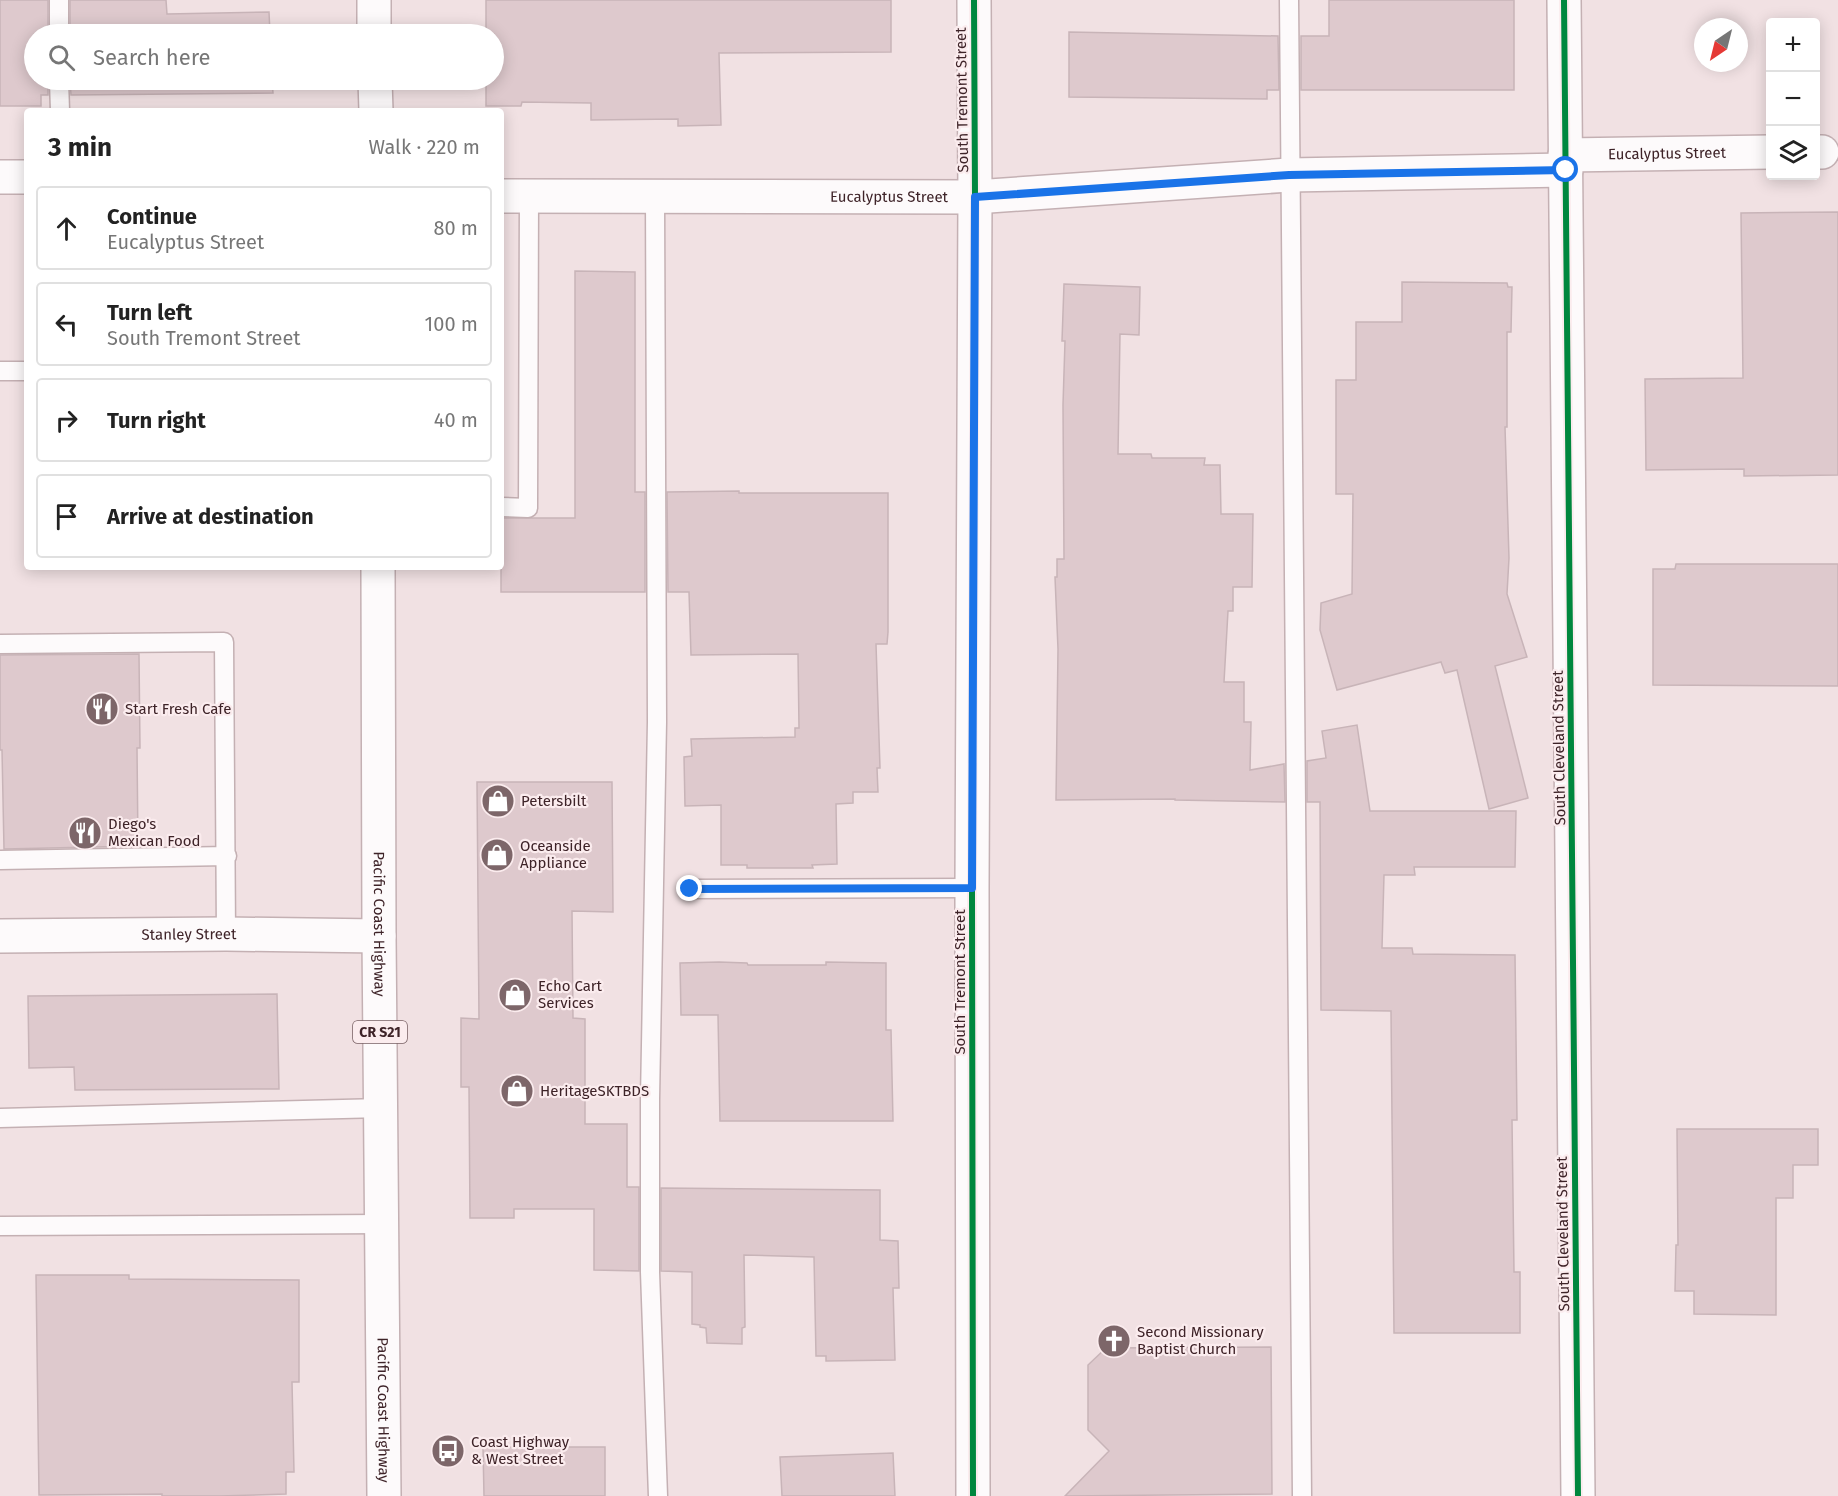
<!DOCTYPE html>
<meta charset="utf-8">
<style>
:root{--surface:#fff;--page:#f6f6f6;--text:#222;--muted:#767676;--line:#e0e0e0}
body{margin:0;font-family:"Fira Sans",sans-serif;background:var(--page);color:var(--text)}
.controls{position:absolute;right:18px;top:18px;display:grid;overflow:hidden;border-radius:6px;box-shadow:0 3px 15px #0003}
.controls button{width:54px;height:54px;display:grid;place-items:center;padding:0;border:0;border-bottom:2px solid var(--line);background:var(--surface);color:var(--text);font:30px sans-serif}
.compass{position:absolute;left:1694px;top:18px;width:54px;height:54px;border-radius:50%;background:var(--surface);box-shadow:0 3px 15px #0003;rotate:215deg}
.stop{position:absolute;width:18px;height:18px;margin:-14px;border:4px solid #1a73e8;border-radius:50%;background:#fff}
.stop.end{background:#1a73e8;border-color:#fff;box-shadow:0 2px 6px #0008}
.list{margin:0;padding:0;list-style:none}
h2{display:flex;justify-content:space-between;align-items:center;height:78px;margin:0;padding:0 24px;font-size:26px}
h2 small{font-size:20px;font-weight:400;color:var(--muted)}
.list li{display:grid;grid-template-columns:39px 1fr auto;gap:18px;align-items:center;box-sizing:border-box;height:84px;margin:0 12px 12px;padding:0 12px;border:2px solid var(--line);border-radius:6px}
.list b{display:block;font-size:22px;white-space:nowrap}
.list p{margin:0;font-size:20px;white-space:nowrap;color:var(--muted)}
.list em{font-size:20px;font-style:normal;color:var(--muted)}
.icon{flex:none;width:33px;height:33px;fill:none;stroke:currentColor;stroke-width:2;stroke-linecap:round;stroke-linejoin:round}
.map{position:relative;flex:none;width:1838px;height:1496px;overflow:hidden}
.search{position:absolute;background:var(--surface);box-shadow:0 3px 15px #0003;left:24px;top:24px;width:480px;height:66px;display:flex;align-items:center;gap:15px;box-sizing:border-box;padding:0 21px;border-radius:33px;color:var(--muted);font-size:22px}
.panel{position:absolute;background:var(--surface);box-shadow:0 3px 15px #0003;left:24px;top:108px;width:480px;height:462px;border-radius:6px}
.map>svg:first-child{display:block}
.building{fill:#dec9cd;stroke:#c8b4b8;stroke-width:1.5}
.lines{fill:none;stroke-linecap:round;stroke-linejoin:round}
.service-casing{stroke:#c4b0b3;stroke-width:21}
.minor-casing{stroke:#c4b0b3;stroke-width:36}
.primary-casing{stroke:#c4b0b3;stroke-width:36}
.service{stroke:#fdfafb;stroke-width:18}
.minor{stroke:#fdfafb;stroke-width:33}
.primary{stroke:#fdfafb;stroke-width:33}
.cycleway-casing{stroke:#fbecee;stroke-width:10}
.cycleway{stroke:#00873e;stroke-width:6}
.route{stroke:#1a73e8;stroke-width:8}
.labels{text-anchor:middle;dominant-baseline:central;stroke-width:4.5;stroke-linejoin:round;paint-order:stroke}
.shield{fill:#fbecee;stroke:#775f63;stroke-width:1.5}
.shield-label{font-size:14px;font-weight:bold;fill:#3e2328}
.street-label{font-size:15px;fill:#3e2328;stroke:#fbecee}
.poi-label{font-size:15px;fill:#3e2328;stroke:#fbecee;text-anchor:start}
</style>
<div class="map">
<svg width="1838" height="1496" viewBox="0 0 1838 1496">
<rect width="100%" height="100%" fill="#f1e1e3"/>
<path class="building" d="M0,0H48V34H34V80H48V95H41V106H0Z
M70,0H166L167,14L269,12L270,34H70Z
M486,0H891V52L719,53L721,125L678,126V119L591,120V103L522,102L521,106H486V80H494V34H486Z
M1329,0H1514V90H1301V36H1329Z
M1069,32L1278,36L1279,90H1267V99L1069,97Z
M70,80H272L273,93L71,95Z
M1838,212V475L1744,476V469L1646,470L1645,379L1743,378L1741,213Z
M575,271L635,272V492H645V592H501V518H575Z
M1402,282L1507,283L1508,287H1512L1511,332H1507V427H1505L1509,558L1507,594L1527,657L1495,666L1528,798L1489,809L1457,670L1445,673L1441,662L1337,690L1320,630L1321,603L1352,594L1353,494H1336V380H1356V322H1402Z
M1064,284L1140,287L1139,335L1120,334L1118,454H1151L1152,458H1205L1204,465H1220L1221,514H1253L1252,587H1233V611H1228L1224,682H1244V722H1251L1250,770L1284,764L1285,802L1175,800V799L1056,800L1058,649L1055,577H1057V559H1064L1063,405L1065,341H1062Z
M739,491V493H888V632L887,644H876L880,768H877L878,792H853V803L836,804L837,864L812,865L813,868H747V865H721V805L685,806L684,757L692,756L691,739L795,737V728H799L798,654L691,655L689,592H668L667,492Z
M1676,564H1838V686L1653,685V569H1675Z
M139,654L140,748H137L138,846L4,849L2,750H0V655Z
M1357,725L1370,811H1516L1515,867H1414L1415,875H1384L1382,948H1412L1413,954L1515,955L1517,1120H1512L1514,1272H1520V1333H1394L1391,1011L1321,1010L1320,802H1307V761L1326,758L1322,731Z
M477,782H612L613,912L572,911L573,1018L585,1019V1124H627V1187H639V1271L594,1270V1209H514V1218H470L469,1087H461V1018L479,1019Z
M719,962L747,963L748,965H826V962L886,963V1030H891L893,1121H720L718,1015H681L680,963Z
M277,994L279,1089L75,1090L74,1067L29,1068L28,996Z
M1677,1129H1818V1165H1793V1198H1776V1315L1694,1314V1291H1675L1676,1245H1678Z
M661,1188L880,1190V1240L898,1241L899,1288H893L895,1360L826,1361V1356H816L814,1257L744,1255L745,1327L742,1328V1344L707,1343L706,1328L700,1327V1325L692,1324V1272L661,1271Z
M36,1275H129V1279L299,1280V1382H292L294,1472H286V1494L219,1496H162V1494L39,1495Z
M1271,1347L1272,1494L1065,1496L1109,1451L1088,1430V1365L1106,1348Z
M483,1447H605V1496H484Z
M893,1453L895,1496H782L780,1457Z"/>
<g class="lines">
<defs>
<path id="service" d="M59,0V34
M1289,0L1302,1496
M59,80L60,111
M655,197L657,722L650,1099V1272L658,1496
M0,371H27
M501,507L528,508L529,196
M0,644L224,642L226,934
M0,860L227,856
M690,889L972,888
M0,1118L382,1108
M0,1226L382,1224"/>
<g id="minor">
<path d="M1564,0L1578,1496"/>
<path d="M1816,152H1822"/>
<path id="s1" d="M1565,155L1770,152"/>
<path d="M0,177H27"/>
<path id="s2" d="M501,196L975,197L1289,175L1566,170"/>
<path id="s3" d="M0,936L226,934L379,936"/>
<path d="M973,1496L972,888L975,197L974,0"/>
</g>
<g id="primary">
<path d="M374,0V34"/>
<path d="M375,80L376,111"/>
<path id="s4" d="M378,567L379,936L384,1496"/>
</g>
</defs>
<use href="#service" class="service-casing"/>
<use href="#minor" class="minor-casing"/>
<use href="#primary" class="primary-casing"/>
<use href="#service" class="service"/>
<use href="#minor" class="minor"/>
<use href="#primary" class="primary"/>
<defs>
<path id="cycleway" d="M1564,0L1578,1496
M973,1496L972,888L975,197L974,0"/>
</defs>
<use href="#cycleway" class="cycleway-casing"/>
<use href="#cycleway" class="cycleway"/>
</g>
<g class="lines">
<path class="route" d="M690,889L972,888L975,197L1289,175L1566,170"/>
</g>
<defs>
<symbol id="restaurant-disc" viewBox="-11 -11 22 22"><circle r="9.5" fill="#7d6669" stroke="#fbecee"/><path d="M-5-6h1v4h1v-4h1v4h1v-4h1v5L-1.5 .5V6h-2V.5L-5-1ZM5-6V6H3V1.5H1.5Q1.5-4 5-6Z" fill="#fff"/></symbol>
<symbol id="shop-disc" viewBox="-11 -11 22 22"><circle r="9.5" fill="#7d6669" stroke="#fbecee"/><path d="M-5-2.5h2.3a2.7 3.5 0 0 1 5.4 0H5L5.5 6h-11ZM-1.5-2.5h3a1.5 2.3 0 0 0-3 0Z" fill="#fff"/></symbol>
<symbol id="church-disc" viewBox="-11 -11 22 22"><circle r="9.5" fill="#7d6669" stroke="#fbecee"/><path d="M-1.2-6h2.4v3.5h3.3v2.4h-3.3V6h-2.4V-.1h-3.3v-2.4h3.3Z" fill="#fff"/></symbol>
<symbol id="bus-disc" viewBox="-11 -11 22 22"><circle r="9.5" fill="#7d6669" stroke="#fbecee"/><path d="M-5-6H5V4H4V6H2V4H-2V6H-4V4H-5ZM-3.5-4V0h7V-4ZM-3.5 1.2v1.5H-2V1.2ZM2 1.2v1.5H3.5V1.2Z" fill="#fff"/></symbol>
</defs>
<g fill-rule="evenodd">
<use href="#restaurant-disc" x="83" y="690" width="38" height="38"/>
<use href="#shop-disc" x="479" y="782" width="38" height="38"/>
<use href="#restaurant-disc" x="66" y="814" width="38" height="38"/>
<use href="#shop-disc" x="478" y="836" width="38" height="38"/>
<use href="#shop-disc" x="496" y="976" width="38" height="38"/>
<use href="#shop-disc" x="498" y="1072" width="38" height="38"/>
<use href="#church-disc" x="1095" y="1322" width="38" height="38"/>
<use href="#bus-disc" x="429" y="1432" width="38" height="38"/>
</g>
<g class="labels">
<rect class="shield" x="353" y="1021" width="54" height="22" rx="4.5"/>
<g class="shield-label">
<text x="380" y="1032">CR S21</text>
</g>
<g class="street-label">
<text transform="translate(962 100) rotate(-91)">South Tremont Street</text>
<text stroke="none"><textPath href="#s1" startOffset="102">Eucalyptus Street</textPath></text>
<text stroke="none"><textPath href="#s2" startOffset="388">Eucalyptus Street</textPath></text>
<text transform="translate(1559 748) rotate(-91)">South Cleveland Street</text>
<text stroke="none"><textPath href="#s4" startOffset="357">Pacific Coast Highway</textPath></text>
<text stroke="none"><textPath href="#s3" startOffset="189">Stanley Street</textPath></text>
<text transform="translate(960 982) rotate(-90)">South Tremont Street</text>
<text transform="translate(1563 1234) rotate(-91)">South Cleveland Street</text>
<text stroke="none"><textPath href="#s4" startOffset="843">Pacific Coast Highway</textPath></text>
</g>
<g class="poi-label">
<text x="125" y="709">Start Fresh Cafe</text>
<text x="521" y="801">Petersbilt</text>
<text x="108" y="824">Diego's<tspan x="108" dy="17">Mexican Food</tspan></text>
<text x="520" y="846">Oceanside<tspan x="520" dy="17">Appliance</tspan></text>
<text x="538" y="986">Echo Cart<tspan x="538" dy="17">Services</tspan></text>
<text x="540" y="1091">HeritageSKTBDS</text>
<text x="1137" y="1332">Second Missionary<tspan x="1137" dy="17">Baptist Church</tspan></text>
<text x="471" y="1442">Coast Highway<tspan x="471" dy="17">&amp; West Street</tspan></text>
</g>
</g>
</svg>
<div class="controls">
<button>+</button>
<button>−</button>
<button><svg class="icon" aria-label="layers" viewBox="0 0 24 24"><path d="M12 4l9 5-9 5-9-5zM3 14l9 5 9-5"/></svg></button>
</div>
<svg class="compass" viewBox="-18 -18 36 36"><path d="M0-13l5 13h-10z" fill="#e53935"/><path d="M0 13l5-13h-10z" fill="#767676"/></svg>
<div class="stop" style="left:1566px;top:170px"></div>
<div class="stop end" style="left:690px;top:889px"></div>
<div class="search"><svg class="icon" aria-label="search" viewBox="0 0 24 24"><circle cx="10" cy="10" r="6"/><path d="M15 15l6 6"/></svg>Search here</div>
<section class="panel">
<h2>3 min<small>Walk · 220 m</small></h2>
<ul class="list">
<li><svg class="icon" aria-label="ahead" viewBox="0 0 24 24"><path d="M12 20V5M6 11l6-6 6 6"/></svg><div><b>Continue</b><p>Eucalyptus Street</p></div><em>80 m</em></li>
<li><svg class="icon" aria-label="left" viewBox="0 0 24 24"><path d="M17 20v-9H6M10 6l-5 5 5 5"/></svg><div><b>Turn left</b><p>South Tremont Street</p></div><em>100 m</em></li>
<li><svg class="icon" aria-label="right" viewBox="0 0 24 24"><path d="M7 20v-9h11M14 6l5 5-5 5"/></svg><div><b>Turn right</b></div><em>40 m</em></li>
<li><svg class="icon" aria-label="arrive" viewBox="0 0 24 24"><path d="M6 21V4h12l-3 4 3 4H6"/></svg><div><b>Arrive at destination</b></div></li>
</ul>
</section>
</div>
